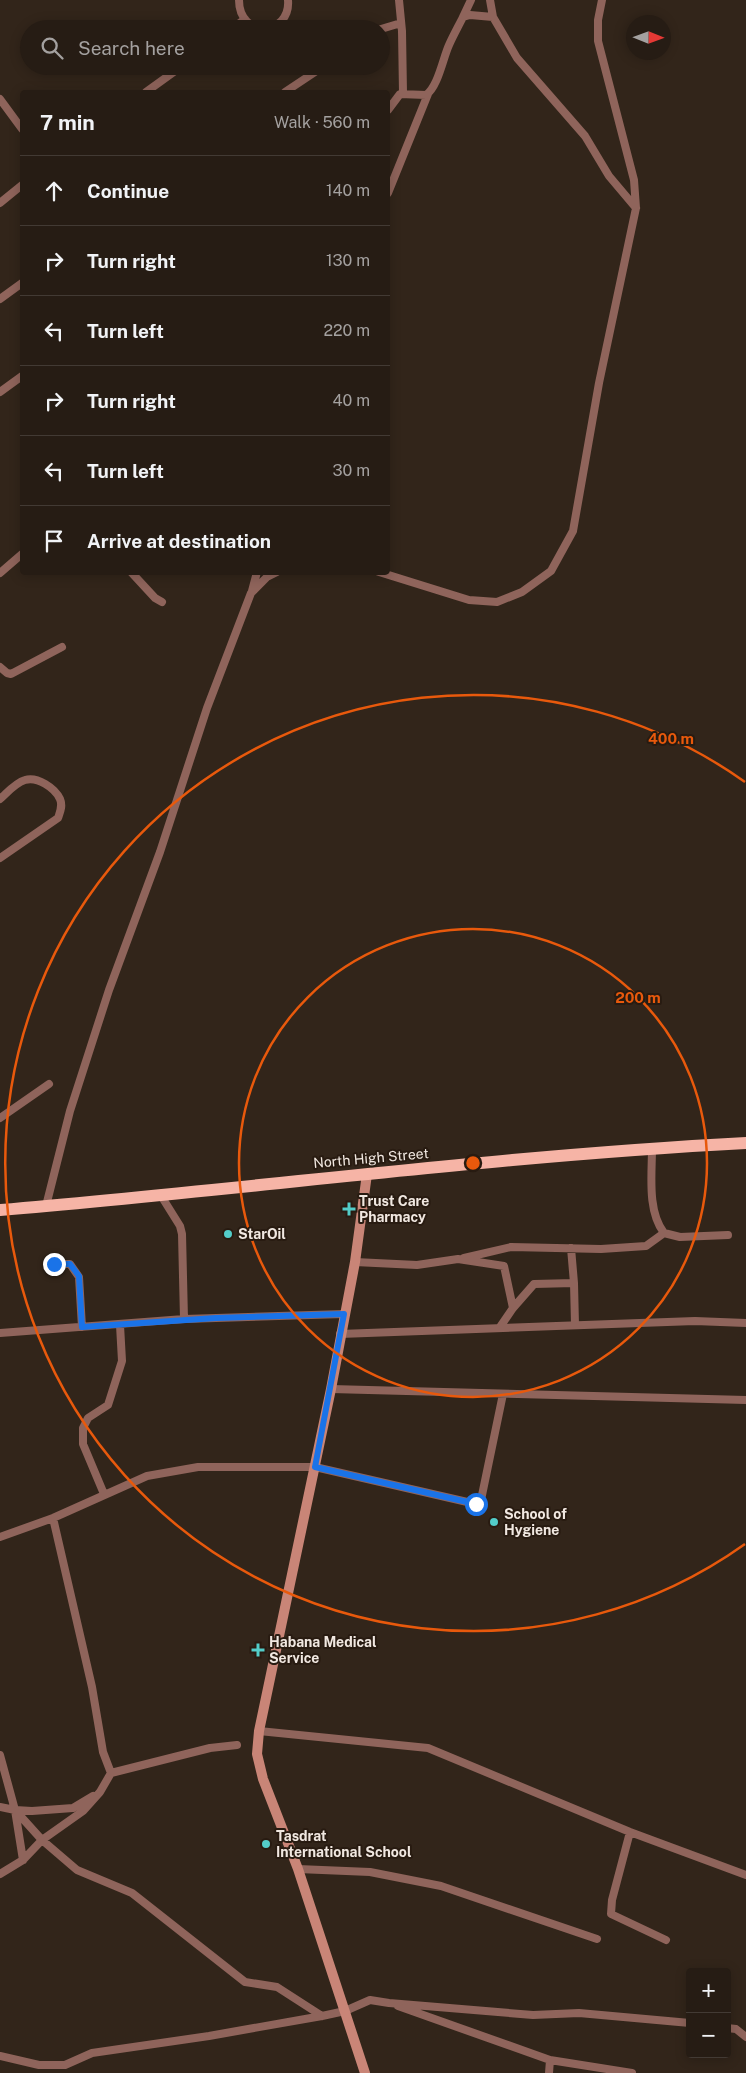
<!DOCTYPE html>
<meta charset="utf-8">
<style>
:root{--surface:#261c14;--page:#2e251d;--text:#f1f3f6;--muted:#a4a1a0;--line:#423a34}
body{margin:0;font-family:"Public Sans",sans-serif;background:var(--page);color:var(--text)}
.controls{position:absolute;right:15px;bottom:15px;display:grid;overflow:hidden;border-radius:5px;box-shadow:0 2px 12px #0003}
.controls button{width:45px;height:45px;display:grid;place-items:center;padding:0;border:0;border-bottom:1px solid var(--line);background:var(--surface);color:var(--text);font:25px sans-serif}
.compass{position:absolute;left:626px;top:15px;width:45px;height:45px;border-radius:50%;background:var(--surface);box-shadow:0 2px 12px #0003;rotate:91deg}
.stop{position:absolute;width:15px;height:15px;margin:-11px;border:4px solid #1a73e8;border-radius:50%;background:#fff}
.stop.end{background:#1a73e8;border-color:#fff;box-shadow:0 1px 5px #0008}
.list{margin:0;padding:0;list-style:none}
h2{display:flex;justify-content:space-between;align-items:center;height:65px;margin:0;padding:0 20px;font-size:21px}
h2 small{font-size:16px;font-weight:400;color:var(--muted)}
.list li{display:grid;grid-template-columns:32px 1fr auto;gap:15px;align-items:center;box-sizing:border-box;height:70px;padding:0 20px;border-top:1px solid var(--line)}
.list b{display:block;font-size:19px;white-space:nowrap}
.list em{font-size:16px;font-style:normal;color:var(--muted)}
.icon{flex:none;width:28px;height:28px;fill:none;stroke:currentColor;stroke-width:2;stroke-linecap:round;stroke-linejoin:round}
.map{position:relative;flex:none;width:746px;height:2073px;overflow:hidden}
.search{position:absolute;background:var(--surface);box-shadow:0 2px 12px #0003;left:20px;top:20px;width:370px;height:55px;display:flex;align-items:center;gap:12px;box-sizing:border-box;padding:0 18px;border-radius:28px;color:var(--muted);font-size:19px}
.panel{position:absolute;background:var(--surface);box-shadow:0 2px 12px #0003;left:20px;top:90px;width:370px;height:485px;border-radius:5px}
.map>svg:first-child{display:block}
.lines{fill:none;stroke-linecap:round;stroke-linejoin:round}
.minor{stroke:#8f645b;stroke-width:8}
.secondary{stroke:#c98577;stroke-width:10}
.trunk{stroke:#f6b4a6;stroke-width:12}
.route{stroke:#1a73e8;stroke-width:6}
.ring{fill:none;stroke:#e8590c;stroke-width:2.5}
.poi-dot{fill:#53cdc9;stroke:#281b11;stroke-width:2}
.labels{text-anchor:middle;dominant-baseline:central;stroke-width:4;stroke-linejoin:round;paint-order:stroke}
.street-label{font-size:14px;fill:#f1e8e1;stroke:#281b11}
.poi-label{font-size:14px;font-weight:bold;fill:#f1e8e1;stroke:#281b11;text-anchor:start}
.centre{fill:#e8590c;stroke:#281b11;stroke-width:2.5}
.ring-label{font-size:15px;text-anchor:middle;font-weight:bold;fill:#e8590c;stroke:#281b11;stroke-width:4;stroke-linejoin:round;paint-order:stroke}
</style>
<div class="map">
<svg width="746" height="2073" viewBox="0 0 746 2073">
<rect width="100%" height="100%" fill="#32251a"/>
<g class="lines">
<path class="minor" d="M239,0C239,39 291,36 288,0
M399,0L402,31L403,93
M490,0L493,17L517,58L585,136L609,176L636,208
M463,17L471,0
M232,29L245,19
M381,29L401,23
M146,92L182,66
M285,92L324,66
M0,99L22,129
M388,110L400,94L426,95C438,87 443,58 449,45C453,36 458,27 463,17L470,15L493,17
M388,193L428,94
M0,203L22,185
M0,299L22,283
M0,392L22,376
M131,572L155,598L162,602
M379,572L469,600L497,602L522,592L551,571L573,531L599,383L636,208L634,180L598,41V20L602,0
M0,573L22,554
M252,591L257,572
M0,667L7,673L11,674L62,647
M0,799C7,793 15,783 25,780C37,776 55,788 60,799C63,806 60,812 58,818L0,858
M0,1118L49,1084
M652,1148C652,1174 647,1211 664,1233L680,1237L728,1235
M160,1194L180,1226L182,1234L184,1319
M46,1206L70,1111L109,990L160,852L207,708L251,593L267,577L277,572
M464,1258L511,1247L601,1249L646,1246L664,1233
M355,1262L417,1265L458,1259L504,1266L513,1308L500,1327
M54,1264H70L79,1277L82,1327
M574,1283L575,1325
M513,1308L534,1284L574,1283L571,1248
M0,1333L184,1319L344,1314
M340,1334L695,1321L746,1323
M331,1389L746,1400
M104,1494L83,1444V1428L88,1418L108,1405L122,1361L120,1325
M53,1518L92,1687L103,1752L111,1773
M0,1537L53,1518L147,1476L198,1467H315L476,1504L481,1500L503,1394
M259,1731L428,1748L630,1832L746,1875
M0,1755L15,1810L32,1811L73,1808L93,1796
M0,1807L15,1810L23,1860
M15,1810L42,1840L77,1870L132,1893L245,1982L277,1987L322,2016
M630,1832L612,1900L611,1914L666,1940
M298,1869L370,1872L441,1886L597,1939
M0,1874L23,1860L42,1840L83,1811L100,1792L111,1773L210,1748L237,1745
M398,2006L550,2060L632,2073
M727,2028L736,2029L746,2037
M0,2056L39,2065H65L92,2053L209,2036L322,2016L345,2011L370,2000L389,2003L533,2015L579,2013L690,2023
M549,2073L550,2060"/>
<path class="secondary" d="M365,2073L298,1869L263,1779L257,1754L259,1731L331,1389L355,1262L367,1174"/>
<path class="trunk" d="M0,1210C249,1189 496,1156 746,1143"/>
</g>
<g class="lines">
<path class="route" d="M54,1264H70L79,1276L82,1327L216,1318L344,1314L315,1467L476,1504"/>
</g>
<g class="ring">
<circle cx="473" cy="1163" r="234"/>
<path d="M745 1544A468 468 0 1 1 745 782"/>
</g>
<g class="poi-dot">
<path d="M346.5 1201.5h5v5h5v5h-5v5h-5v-5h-5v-5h5z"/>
<circle cx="228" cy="1234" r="5"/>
<circle cx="494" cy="1522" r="5"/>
<path d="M255.5 1642.5h5v5h5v5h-5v5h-5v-5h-5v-5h5z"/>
<circle cx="266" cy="1844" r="5"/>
</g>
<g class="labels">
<g class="street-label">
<text transform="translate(371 1158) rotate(-5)">North High Street</text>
</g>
<g class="poi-label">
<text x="359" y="1201">Trust Care<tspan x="359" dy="16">Pharmacy</tspan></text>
<text x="238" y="1234">StarOil</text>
<text x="504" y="1514">School of<tspan x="504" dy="16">Hygiene</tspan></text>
<text x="269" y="1642">Habana Medical<tspan x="269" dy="16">Service</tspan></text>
<text x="276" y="1836">Tasdrat<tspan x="276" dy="16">International School</tspan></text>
</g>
</g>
<circle cx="473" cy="1163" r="8" class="centre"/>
<g class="ring-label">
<text x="671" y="744">400 m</text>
<text x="638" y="1003">200 m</text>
</g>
</svg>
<div class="controls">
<button>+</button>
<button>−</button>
</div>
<svg class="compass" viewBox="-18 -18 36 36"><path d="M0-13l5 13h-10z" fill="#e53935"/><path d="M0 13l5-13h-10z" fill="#a4a1a0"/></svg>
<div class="stop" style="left:476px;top:1504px"></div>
<div class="stop end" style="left:54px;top:1264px"></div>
<div class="search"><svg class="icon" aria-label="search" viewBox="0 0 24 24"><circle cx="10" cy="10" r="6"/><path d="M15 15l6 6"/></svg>Search here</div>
<section class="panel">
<h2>7 min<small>Walk · 560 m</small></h2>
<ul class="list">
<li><svg class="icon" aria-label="ahead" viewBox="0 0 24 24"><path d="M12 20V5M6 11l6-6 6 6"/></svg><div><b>Continue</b></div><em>140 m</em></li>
<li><svg class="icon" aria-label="right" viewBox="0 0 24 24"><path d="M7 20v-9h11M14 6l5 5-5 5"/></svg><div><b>Turn right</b></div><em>130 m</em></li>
<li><svg class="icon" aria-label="left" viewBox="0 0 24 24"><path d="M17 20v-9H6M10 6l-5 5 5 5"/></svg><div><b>Turn left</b></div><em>220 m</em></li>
<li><svg class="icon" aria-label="right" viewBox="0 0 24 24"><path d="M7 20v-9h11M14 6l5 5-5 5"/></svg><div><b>Turn right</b></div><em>40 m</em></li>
<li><svg class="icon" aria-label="left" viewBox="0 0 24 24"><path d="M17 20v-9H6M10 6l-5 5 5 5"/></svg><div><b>Turn left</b></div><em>30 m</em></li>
<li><svg class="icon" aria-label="arrive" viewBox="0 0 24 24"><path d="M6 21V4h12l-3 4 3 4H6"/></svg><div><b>Arrive at destination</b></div></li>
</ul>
</section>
</div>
